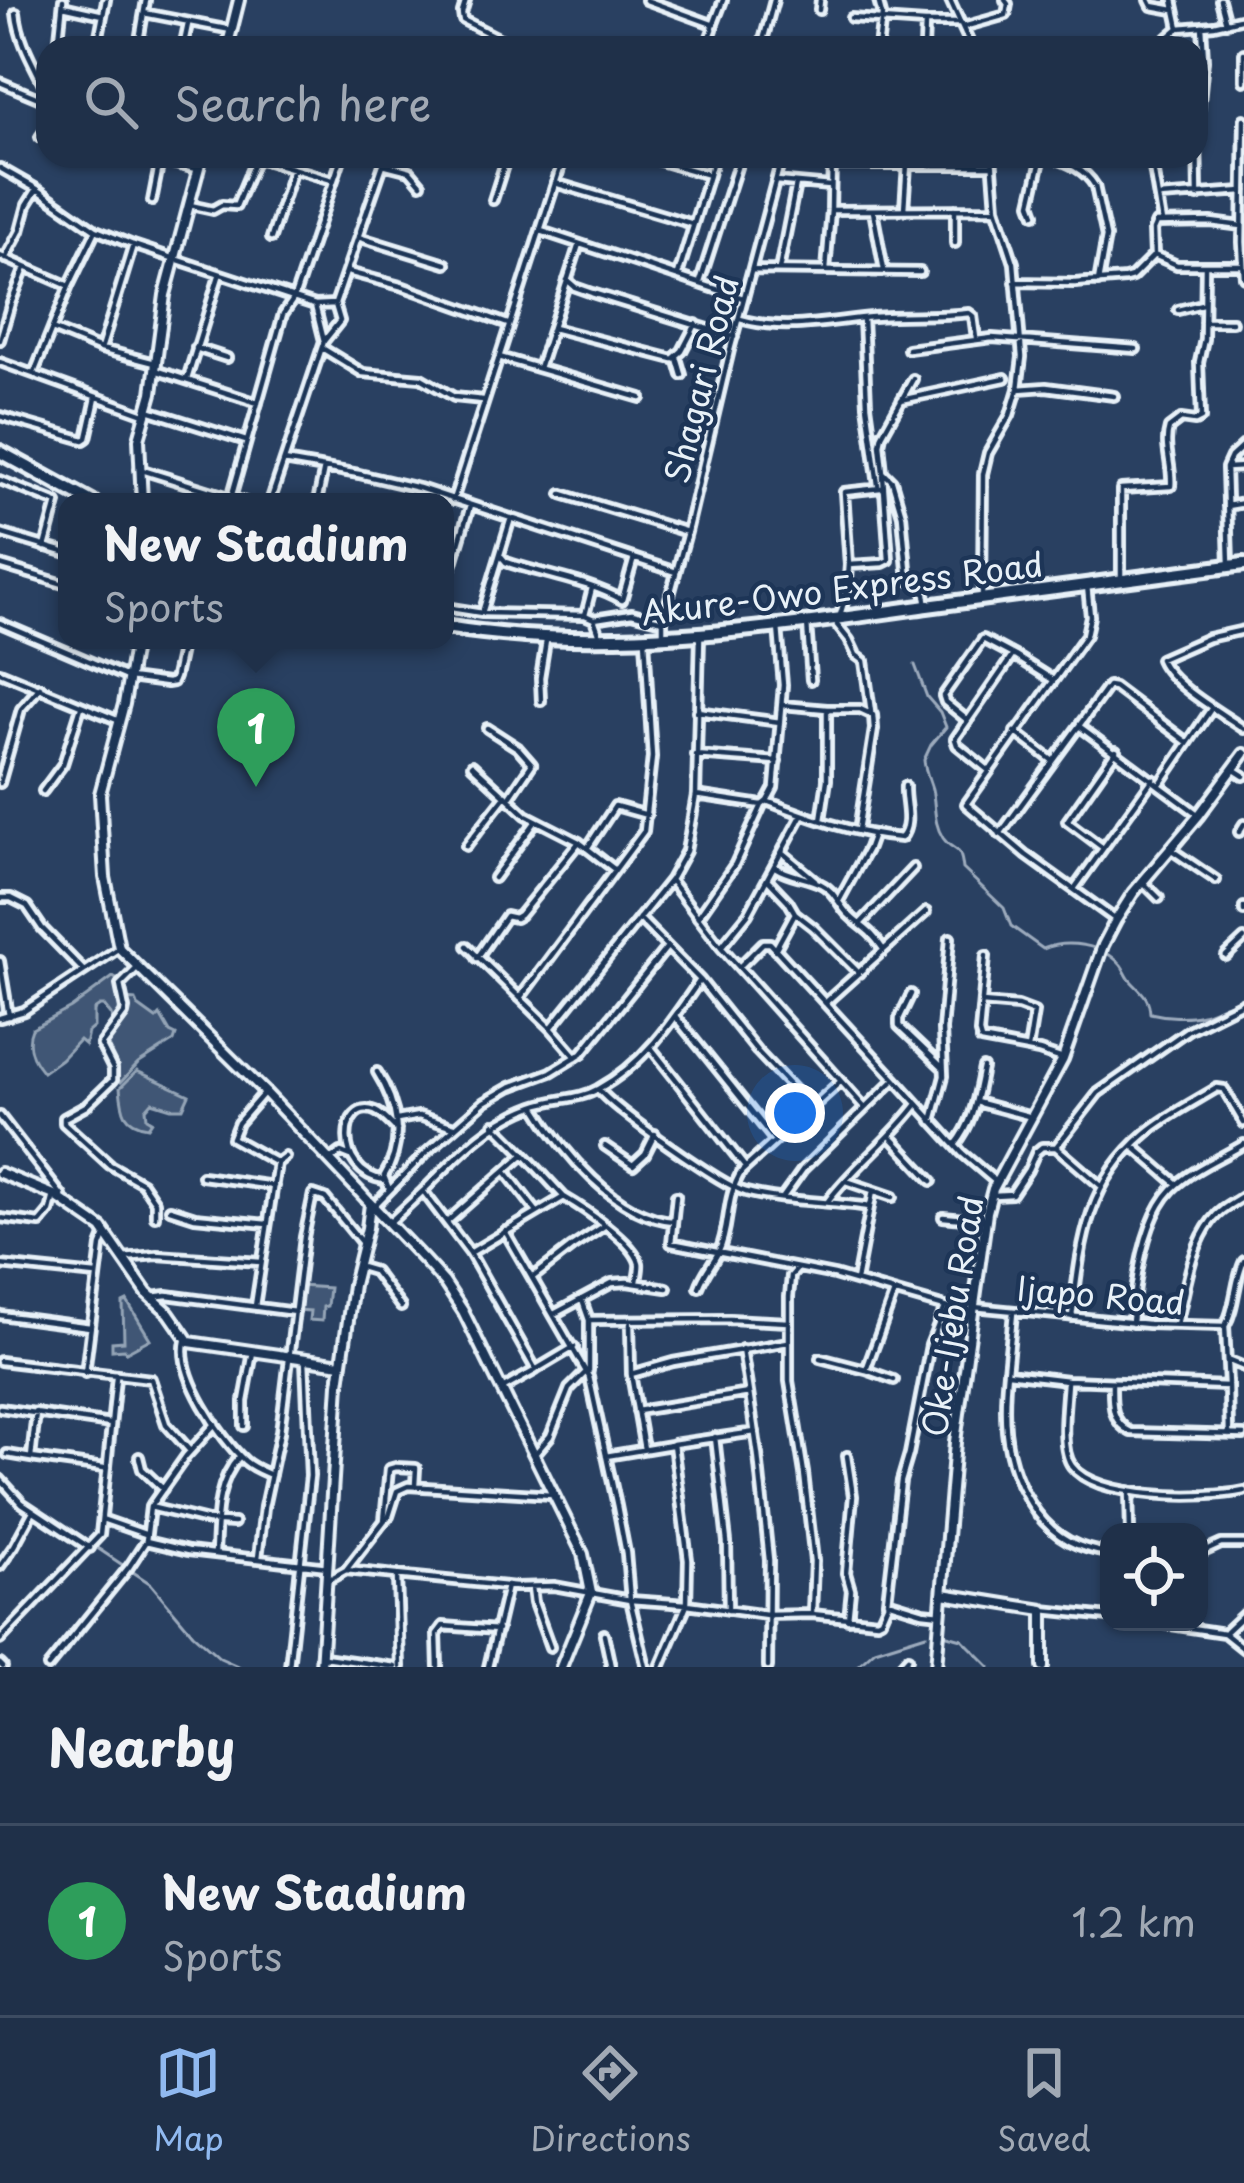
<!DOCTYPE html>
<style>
:root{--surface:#1f3049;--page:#273850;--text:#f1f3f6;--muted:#a1a9b4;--line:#3c4b61;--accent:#90b9f0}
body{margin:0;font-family:"Playpen Sans",sans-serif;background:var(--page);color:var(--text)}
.controls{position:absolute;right:36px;bottom:36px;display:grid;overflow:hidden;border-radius:24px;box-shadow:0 3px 9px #0004}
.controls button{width:108px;height:108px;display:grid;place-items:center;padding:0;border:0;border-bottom:3px solid var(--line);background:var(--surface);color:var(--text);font:60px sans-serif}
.you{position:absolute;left:795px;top:1113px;width:42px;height:42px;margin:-30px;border:9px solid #fff;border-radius:50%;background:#1a73e8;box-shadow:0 0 0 18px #1a73e833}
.badge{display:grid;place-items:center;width:78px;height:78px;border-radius:50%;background:var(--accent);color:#fff;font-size:39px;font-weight:700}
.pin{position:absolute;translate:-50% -99px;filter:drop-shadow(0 3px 6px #0008)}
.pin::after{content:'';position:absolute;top:63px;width:42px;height:36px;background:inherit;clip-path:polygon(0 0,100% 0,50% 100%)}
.popup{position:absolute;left:58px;top:493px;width:396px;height:156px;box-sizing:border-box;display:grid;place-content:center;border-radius:24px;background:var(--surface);filter:drop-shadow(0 3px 9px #0005);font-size:39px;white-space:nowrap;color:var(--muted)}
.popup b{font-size:45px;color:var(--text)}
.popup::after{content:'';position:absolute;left:50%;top:100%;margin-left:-24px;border:24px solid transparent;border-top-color:var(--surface)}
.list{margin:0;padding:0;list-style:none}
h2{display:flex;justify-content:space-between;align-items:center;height:156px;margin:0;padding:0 48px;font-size:51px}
h2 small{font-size:39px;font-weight:400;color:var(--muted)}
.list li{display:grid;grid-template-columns:78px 1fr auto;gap:36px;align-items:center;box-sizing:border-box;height:192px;padding:0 48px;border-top:3px solid var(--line)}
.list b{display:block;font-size:45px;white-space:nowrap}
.list p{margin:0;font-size:39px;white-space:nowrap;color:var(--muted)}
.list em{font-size:39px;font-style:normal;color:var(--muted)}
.icon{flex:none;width:66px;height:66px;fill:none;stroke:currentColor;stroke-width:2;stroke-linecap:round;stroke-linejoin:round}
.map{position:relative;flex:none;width:1244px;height:1667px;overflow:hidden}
.search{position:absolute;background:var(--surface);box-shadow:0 3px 9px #0004;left:36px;right:36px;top:36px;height:132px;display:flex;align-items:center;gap:30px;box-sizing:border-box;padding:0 42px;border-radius:36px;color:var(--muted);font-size:45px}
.sheet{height:348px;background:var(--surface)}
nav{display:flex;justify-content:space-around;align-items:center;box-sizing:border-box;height:168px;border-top:3px solid var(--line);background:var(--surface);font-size:33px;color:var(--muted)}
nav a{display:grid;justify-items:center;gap:6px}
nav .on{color:var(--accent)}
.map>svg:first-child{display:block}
.green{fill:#415774;stroke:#94a4b6;stroke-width:3}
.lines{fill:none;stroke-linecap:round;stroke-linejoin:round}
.stream{stroke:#9dabbd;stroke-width:3}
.street-casing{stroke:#e8f1f8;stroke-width:14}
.secondary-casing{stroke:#e8f1f8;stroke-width:16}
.highway-casing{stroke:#e8f1f8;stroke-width:20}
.street{stroke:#1d3557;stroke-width:4.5}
.secondary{stroke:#1d3557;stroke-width:8}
.highway{stroke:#1d3557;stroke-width:10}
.labels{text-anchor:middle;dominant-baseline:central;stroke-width:9;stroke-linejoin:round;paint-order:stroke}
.street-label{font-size:33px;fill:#e8f1f8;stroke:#1d3557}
</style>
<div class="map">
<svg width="1244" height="1667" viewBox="0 0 1244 1667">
<rect width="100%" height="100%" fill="#294061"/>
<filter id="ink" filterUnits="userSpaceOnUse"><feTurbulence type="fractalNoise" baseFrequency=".00833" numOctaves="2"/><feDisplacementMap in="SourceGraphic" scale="24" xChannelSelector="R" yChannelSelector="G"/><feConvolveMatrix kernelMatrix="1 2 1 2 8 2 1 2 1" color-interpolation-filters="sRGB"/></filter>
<g filter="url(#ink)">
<path class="green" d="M113,977L118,980L123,1003L125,999L136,1000L138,1006L156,1019L160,1015L170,1032L176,1035L174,1041L138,1064L121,1082L112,1076L111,1065L102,1044L106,1041L104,1035L109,1031L114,1032L111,1015L104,1006H100L94,1010V1027L88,1032L85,1045L79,1040L61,1059L43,1072C32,1059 25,1045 32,1029L71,1008Z
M137,1071L189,1095L183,1108H171L152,1102L146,1109L147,1118L152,1121L148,1127C123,1123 122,1110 120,1088Z
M299,1286L329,1288L327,1306L323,1307L322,1321L309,1320L310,1311L297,1310Z
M127,1301L150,1339L126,1352L124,1349L112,1350V1342L124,1341L123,1303Z"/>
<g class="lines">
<path class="stream" d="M915,665L927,697L940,712L946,727L931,745L924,760C925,771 929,779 932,789C936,806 933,823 943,838C955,855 960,842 963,869L1004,908L1011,926L1043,949C1066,939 1103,944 1121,965C1125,970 1127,977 1131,981C1142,993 1149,996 1150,1013C1166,1017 1187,1018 1202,1014C1212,1012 1220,1006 1231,1003
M0,1473L24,1499L151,1584L193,1634L220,1658L240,1667
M940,1633L962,1639L990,1667
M856,1667L875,1650L926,1634"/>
<defs>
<path id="street" d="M466,0L462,13L463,20L498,38L524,48
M646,0L712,24L713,29L706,48
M950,0L972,48
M1149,0L1152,6L1174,10
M1173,0L1179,28
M1220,0L1226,23
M63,6L103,15
M819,10L820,0
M16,13C19,43 36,68 48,94
M144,13L231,30
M851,18L925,23H961
M713,26L723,0
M963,27L1006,15L1008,4L1005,0
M140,35L146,0
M1100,45L1101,48
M97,46L106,0
M58,48L63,0
M183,48L188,24
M761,48L774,0
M878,48L882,15L878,0
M924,48L925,24
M1156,48L1179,28L1214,25L1244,18
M1244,53V81
M0,82L48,102
M1244,119L1242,242L1244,277
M40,137L48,126
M144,156L196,169
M251,156L332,180
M643,156L709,175L678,275
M1049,156C1067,162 1085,169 1095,186L1106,237L1098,282
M1151,156L1162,222
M383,164L410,171L421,184
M832,165H992
M0,168L37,189L96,230L133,245L315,305
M709,175L714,156
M776,181L830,186
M555,183L693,224
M1198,196L1197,132L1204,60L1202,26
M1159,197L1243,191
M493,200L507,156
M152,201L160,160
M190,205L213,210L222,205L236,206L256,158
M904,209L907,164
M955,209V243
M831,210L994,209
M873,211L884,270
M1035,214L1031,203L1042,156
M541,231L743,298
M358,237L446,264
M271,238L293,169
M1154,255L1153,230L1156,223L1211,222L1242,226
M0,256L69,286
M5,259L20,231L27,205L37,189
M752,270L920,272
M779,270L796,184
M826,270L831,210L832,156
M348,272L404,287L508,324
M567,280L575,287L592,293L734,337
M700,282L738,164
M1015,282L1075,283L1125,279L1132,277L1154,255L1177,265H1242
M335,304L386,156
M335,304L340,321L324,341L315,305Z
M1178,310L1202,304
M863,318L867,405L878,485
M740,319C785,332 828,321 873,317C905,314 937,317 969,313L973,316L976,338
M1204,322H1232
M553,328L673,359L682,351L696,324
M52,329L101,349L155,363
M0,340L10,306L25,268
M196,348L227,358
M322,348L363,373L421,378L454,397L483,400
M101,349L133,245
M908,349L992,338L1136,349
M499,357L641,398
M677,358L682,375
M0,362L147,415
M539,368L579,244
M155,370L258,403
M34,373L69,286L96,230
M187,379L219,276
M913,379L882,435L880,444L883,472L892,481L902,515L908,580L924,588L927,606
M1018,389L1046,387L1114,396
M901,400L1005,378
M148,410L246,441
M0,416L84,440L87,438L96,398
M284,461L359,474L419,488L676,572
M1226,468L1244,467
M139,469L245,502
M0,480L57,503L45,547
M562,494L687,532
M231,498L283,314L294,298L342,156
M453,500L564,156
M270,502L324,341
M317,502L324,468
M1227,506L1244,503
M0,533L67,553
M500,555L506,562C542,574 591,582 622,600L634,558
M1229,564L1226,468L1231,457L1244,445
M0,565L67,585
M849,565L883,563L889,560L883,475
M1121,578V489L1171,486C1173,466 1163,447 1169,428L1181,419L1195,421L1201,418L1199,362L1204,339L1205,266
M445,580L453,563L470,506
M1087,585L1090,616L1086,635L966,804L1026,855L1116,920
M982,599L983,474L988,453L1010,415L1018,389L1022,357L1014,263L996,208L992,156
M445,607L482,613L585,615L594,619L600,636
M482,613L511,518
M585,615L592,588
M594,619L632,613L663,621
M0,623L129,678L167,683L173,682L175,677L183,640
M807,623L811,680
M1244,630L1208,638L1160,659C1171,685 1220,712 1244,729
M663,632V621L687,532L730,350L782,156
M0,672L117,720
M541,701L540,678L546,641
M782,705L827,709H860L873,715L874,729L858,830
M697,711L780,722
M871,712L864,661L856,655L849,640L837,625L847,592L849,565L844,492L881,488
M967,720L945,702L943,696L983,639L1015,656L1053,680
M1079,726L1199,815
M487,728L518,748L532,764L509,798
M1015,732L1053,761
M695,755L777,761
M472,765L526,815L579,842L614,869
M1233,769L1244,776
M988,770L957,745L955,739L1013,655
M0,783L21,709L40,687
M1160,784L1211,709
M43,791L63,764L81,707
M696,795L762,805L767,801L774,788L783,685L778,627
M769,802C811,818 855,834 901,838C913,823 904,804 905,786
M821,820L827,780V709
M1239,832L1244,824
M1000,834L1108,686L1114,687L1187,742
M466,846L506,795
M588,847L615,806L647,815
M1103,848L1067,821L1116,751
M1170,849L1216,880
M783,853L815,880
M775,867C789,876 807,877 821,884C834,890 839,905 848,914C863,929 869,928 883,949
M494,878L536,821
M670,880L721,947L865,1108
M768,880L788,901L795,913L813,927L859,973
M1143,882L1159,898
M1074,889L1153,779
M0,898H11L27,906L42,928L83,970
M839,901L868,848L873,834
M1244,907V911
M698,917L735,864L762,805
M639,918L700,980L757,1051L811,1108
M861,923L913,868
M467,946L551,1028L576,1057
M721,947L748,914L801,816
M775,950L795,913
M986,956L979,1033L981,1040L1039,1051L1063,1059
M1226,956L1244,939
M477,958L506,916L515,918L520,915L579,842
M0,961L9,1016
M138,967L120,985L125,1009L124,1014L101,1045L113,1069V1080L86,1106L64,1118V1123L110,1165L142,1183L155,1202V1216
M739,967L763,943H770L895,1079
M911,994L899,1019V1026L943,1068
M520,998L644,831L652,757L645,639
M825,1003L926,912
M982,1003L1018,1006L1034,1012L1028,1049
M675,1016L773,1138
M0,1018L24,1011L119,948
M551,1028L670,880L686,851L696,795L700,636
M652,1049L745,1167
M377,1072C398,1105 405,1143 384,1176L389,1189
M598,1089C615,1110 721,1185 746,1192C783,1202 830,1201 869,1207
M264,1093L238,1123L232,1138L277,1163
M976,1102L1028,1116
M535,1106C562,1151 616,1217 673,1221
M0,1116L62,1196
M397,1120L419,1116L454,1127
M932,1121L944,1076L942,1030L950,938
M494,1124L524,1154
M891,1137L932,1181
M955,1145C974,1122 977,1096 983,1068
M605,1146L633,1165L645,1154L655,1134
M1133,1146L1177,1184
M1056,1147L1100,1185
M330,1160L341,1152L351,1156
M505,1171L537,1212
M202,1176L274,1186
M384,1180C333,1172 340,1097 375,1111C384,1115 391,1124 397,1130
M846,1181L893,1197
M423,1191C458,1156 487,1123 534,1106C555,1098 579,1100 598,1089C644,1064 672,1021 700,980
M994,1195L1012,1194L1028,1170L1036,1152L1042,1147H1056L1098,1093L1188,1030L1244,1002
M676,1196L671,1243L834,1275L973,1315
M783,1197L803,1169L895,1079L962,1153L996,1182
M828,1201C854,1166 890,1140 917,1104
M374,1206L426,1153L484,1102L510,1087L551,1072L582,1053L667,947
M170,1209L195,1217L267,1224
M943,1217L985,1221
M0,1218L40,1223L50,1211L54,1195
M447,1222L524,1154L564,1197
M389,1223L423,1191L470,1253L536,1370L504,1388
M505,1231L589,1377L617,1506L626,1553L630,1600L646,1667
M470,1253L564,1197C583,1208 634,1242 639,1263C640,1267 637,1279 637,1283
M123,1258L157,1255L261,1262
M0,1265L96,1275
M357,1266L374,1271L401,1307
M797,1269L791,1276L789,1297V1381L804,1473L814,1561L812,1613
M532,1278L572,1247L604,1226
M856,1281L873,1191
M699,1287C704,1273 713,1263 719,1251C731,1226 724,1198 742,1171L840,1082
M894,1293L866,1370L894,1380
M152,1297L167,1295L295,1312
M582,1300L589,1320V1371
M255,1306L277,1163L285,1157
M974,1307L1148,1324L1225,1326
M1013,1312C1007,1386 990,1448 1037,1513C1056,1538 1078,1549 1109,1553
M554,1314L612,1283L627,1282L667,1288
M0,1315L90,1327
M1072,1317C1081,1244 1086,1183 1146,1133C1168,1115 1194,1102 1217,1088L1224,1089L1244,1123
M589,1320L730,1319L789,1322
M1132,1323C1135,1283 1143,1219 1172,1189C1191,1170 1221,1158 1244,1144
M630,1324L631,1374L644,1449
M1177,1324C1186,1290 1190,1248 1212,1220C1220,1209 1233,1203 1244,1196
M185,1341C177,1375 220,1438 245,1461C253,1468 262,1471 271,1475
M820,1358L866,1370
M1227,1360L1244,1367
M0,1361L151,1379L166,1424L190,1451
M537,1369L574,1347
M85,1373L101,1246L105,1236
M1008,1373L1067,1380L1228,1386L1229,1435
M631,1374L673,1362L788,1342
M1067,1382C1066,1403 1059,1449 1072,1466C1097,1500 1206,1499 1244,1491
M1112,1382C1112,1402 1110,1422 1131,1432L1244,1435
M1228,1384L1225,1326C1236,1307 1234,1282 1244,1261
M749,1393L758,1455L769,1560L768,1667
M0,1408L111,1424
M637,1411L749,1393L742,1349
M36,1412L31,1458L104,1468
M244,1426V1401L253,1352
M715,1437L727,1542L728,1610
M7,1454L31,1458
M534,1455L550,1436L569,1389L586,1372
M606,1456L671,1445
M847,1456L853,1496L846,1573L851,1590L848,1619
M139,1457L142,1469L163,1489
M0,1479L22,1503L90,1548
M1129,1491L1130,1532
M150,1507L208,1521L234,1523
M102,1519L145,1534
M384,1521L389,1516L397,1491L408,1486L553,1495
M146,1541L188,1551L328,1567
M215,1553C217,1519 215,1484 239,1457
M1199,1554L1221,1544H1244
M258,1558L264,1507L280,1432L304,1237L313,1194L325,1198L362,1243
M0,1566L14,1546L33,1511
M346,1570L384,1521L389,1469L396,1467L416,1468L415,1485
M397,1577L400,1667
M326,1581L346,1570L516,1587L554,1586L630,1600L687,1604L767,1615L812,1614L877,1621L881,1619L888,1603
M532,1587L534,1603L550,1647
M1043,1610L1109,1617
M941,1614L923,1612L887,1601L901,1481L909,1454L930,1345L944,1310
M1151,1622L1224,1633L1244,1649
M1226,1631L1244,1614
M604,1634L611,1667
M0,1640L100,1535L116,1377
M324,1657L395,1667
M0,1664L3,1667
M48,1667L129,1567L146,1541L150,1507L186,1456L215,1424
M289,1667L310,1476L305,1360
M438,1667L437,1634L443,1626L498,1630
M488,1667L507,1586
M660,1667L687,1604L688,1560L673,1444L755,1432
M900,1667L908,1658"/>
<path id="secondary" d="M227,48L239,0
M142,502L139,439L152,393L165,295L202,156
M135,640L124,704L100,794L105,877L119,948L265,1092L423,1259L444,1282L463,1311L583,1554L591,1593L561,1667
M0,1173L54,1195L102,1228L147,1293L169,1313L189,1342L341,1364
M943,1594L1043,1610V1667
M321,1667L339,1384L353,1285L367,1228L370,1204
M936,1667L955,1442L987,1212L993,1189L1063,1059L1103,945L1116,920L1133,893L1199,815L1244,754"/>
<path id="highway" d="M0,452L92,502
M445,627C607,653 766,629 927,606C1032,592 1138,578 1244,564"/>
</defs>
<use href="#street" class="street-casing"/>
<use href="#secondary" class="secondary-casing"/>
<use href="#highway" class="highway-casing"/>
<use href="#street" class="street"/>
<use href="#secondary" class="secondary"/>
<use href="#highway" class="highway"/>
</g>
</g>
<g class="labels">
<g class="street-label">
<text transform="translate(700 379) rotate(-76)">Shagari Road</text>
<text transform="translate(842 587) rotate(-7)">Akure-Owo Express Road</text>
<text transform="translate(1101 1294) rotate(5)">Ijapo Road</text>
<text transform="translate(951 1316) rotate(-81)">Oke-Ijebu Road</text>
</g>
</g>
</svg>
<div class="controls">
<button><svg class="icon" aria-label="locate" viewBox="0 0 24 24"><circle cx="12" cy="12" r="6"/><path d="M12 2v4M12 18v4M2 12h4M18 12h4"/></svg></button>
</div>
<div class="you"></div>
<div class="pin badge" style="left:256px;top:787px;background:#2e9e5b">1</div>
<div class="popup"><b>New Stadium</b>Sports</div>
<div class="search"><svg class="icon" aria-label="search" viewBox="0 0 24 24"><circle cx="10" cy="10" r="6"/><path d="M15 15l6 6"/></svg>Search here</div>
</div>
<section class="sheet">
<h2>Nearby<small></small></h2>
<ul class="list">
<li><span class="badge" style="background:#2e9e5b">1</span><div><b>New Stadium</b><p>Sports</p></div><em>1.2 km</em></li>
</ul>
</section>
<nav>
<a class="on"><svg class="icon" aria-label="map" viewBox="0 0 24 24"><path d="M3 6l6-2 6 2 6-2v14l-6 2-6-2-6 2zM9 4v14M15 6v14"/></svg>Map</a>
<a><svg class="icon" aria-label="directions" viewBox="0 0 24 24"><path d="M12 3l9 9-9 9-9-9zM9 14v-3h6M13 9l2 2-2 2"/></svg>Directions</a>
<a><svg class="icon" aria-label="saved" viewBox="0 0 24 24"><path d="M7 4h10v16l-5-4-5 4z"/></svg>Saved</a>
</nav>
